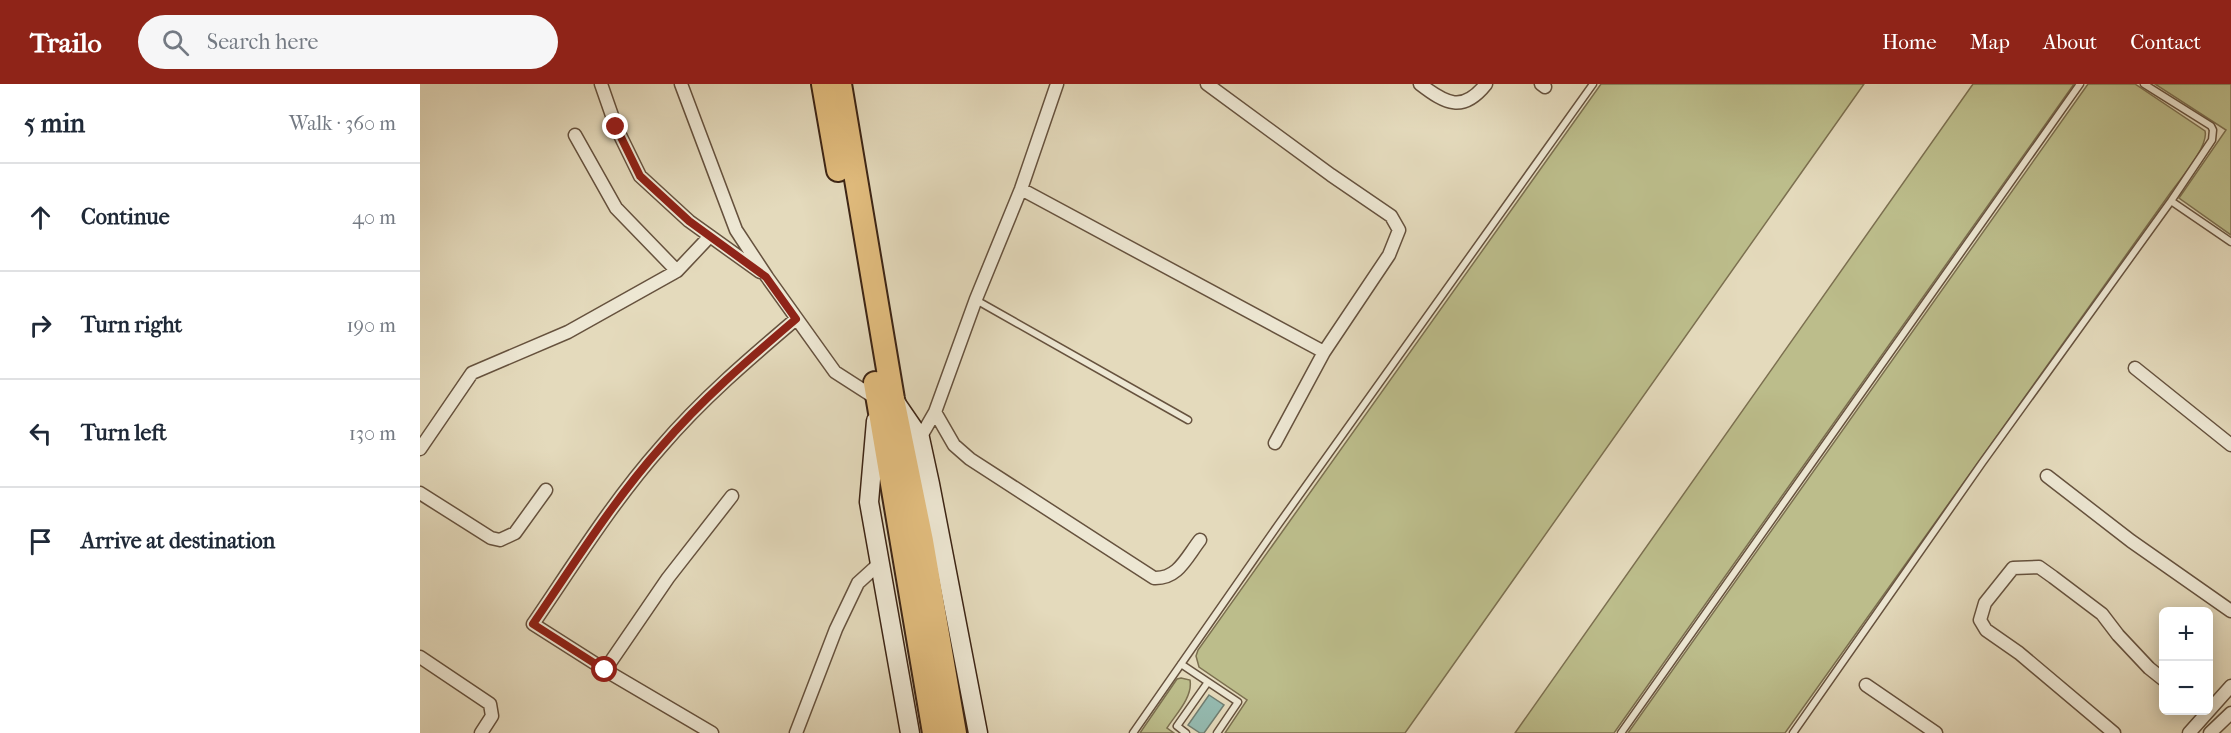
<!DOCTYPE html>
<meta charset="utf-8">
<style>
:root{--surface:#fff;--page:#f6f6f7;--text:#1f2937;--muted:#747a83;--line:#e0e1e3;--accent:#8f2418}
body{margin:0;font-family:"IM FELL French Canon",serif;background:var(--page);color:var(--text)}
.controls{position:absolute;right:18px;bottom:18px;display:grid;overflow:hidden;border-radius:9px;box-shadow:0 3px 15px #0003}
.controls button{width:54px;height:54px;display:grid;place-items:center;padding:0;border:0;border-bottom:2px solid var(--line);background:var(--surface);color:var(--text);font:30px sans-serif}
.stop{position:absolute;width:18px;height:18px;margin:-14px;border:4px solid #8f2418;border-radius:50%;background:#fff}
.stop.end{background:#8f2418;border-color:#fff;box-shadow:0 2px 6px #0008}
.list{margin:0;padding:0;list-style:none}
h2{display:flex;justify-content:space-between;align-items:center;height:78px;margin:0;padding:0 24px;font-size:26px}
h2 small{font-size:20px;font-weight:400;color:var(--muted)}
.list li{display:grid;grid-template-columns:39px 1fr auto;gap:18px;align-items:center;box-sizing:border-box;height:108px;padding:0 24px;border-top:2px solid var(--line)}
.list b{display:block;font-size:22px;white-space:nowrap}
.list em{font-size:20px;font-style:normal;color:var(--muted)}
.icon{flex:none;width:33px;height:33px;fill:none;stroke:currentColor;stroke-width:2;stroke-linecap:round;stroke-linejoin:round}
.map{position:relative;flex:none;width:1811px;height:649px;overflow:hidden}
header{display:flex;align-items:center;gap:36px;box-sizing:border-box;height:84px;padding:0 30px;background:var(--accent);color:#fff}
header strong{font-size:28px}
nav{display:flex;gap:33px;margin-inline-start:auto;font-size:21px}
.search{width:420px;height:54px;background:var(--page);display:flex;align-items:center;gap:15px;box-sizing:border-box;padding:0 21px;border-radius:33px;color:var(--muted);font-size:22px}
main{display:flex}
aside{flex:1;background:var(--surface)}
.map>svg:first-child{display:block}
.green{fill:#bcbd8b;stroke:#7c7050;stroke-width:1.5}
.water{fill:#95bbb1;stroke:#717f72;stroke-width:1.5}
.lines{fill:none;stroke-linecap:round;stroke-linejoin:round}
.lane-casing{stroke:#66523e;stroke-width:9}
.street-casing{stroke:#66523e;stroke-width:15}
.secondary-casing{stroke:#3c2414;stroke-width:21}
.highway-casing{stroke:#3c2414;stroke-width:26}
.lane{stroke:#ede7d3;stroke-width:6}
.street{stroke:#ede7d3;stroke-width:12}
.secondary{stroke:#ede7d3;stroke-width:18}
.highway{stroke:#e2bd7e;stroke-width:22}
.route{stroke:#8f2418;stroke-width:8}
</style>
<header>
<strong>Trailo</strong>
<div class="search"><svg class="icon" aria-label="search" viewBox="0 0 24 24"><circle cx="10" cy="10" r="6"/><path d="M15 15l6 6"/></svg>Search here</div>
<nav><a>Home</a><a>Map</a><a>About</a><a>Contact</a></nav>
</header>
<main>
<aside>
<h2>5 min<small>Walk · 360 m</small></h2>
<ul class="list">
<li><svg class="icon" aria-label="ahead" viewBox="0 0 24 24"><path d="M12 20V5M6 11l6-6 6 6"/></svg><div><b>Continue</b></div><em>40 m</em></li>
<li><svg class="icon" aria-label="right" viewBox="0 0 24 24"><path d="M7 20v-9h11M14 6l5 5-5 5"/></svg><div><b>Turn right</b></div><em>190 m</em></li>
<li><svg class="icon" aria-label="left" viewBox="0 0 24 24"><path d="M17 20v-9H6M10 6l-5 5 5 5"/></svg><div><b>Turn left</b></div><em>130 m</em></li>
<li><svg class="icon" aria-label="arrive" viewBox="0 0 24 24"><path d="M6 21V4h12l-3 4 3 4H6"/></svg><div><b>Arrive at destination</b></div></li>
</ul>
</aside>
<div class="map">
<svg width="1811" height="649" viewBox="0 0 1811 649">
<rect width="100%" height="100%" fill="#e4dabc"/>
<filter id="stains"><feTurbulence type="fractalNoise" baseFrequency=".00333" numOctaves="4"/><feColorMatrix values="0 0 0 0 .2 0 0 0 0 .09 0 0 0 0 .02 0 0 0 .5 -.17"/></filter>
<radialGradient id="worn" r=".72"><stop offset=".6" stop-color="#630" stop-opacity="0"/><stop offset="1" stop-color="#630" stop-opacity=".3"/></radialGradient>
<path class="green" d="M1181,0H1444L985,649H805L827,616L779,583L776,572L778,566Z
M1553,0H1654L1194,649H1095Z
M1668,0H1715L1785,47C1789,62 1761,94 1751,108L1365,649H1208Z
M1735,0H1811V151L1759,114L1806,46Z
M761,594L770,596C773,613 756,630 747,644L754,649H720L757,595Z"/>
<path class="water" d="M789,611L804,621L784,649H780L768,641Z"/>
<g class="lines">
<defs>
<path id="lane" d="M1751,117L1811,158
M556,216L768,336
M761,580L818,618L797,649
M713,649L858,441L1173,0
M766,649L757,642L788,598
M1201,649L1660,0
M1373,649L1562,379L1751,117L1792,56L1793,46L1791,42L1724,0"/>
<path id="street" d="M181,0L196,43L220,92L269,137L340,188
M261,0L316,146L347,193L415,288L457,315
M787,0L911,91L971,132L979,146L969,171L904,268L855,359
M1000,0C1026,20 1043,29 1066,0
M1121,0L1125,3
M155,51L196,124L257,187
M601,105L904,268
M1715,284L1811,361
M515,328L534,361L550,375L734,494C758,495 766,474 780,456
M500,354L515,328L556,215L601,105L637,0
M0,365L52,289L148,248L257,187L290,152
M1627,392L1711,457L1811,527
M0,409L71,454L80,456L95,449L126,406
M0,573L70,620L72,632L61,649
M185,586L248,494L312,412
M1446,601L1516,649
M292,649L190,589L113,540C154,480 193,417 241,363C282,315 329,275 376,235
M376,649L416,545L438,499L460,479
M1694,649L1599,569L1566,546L1560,536L1565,519L1593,484L1619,483L1633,493L1682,530L1698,551L1729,584L1744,596
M1769,649L1811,602
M1790,649L1811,629"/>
<path id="secondary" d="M476,319L500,354L510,400L558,649
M456,337L449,418L490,649"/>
<path id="highway" d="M403,0L418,86
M420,0L473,315L502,457L535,649
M455,299L514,649"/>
</defs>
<use href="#lane" class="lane-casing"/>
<use href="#street" class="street-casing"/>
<use href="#secondary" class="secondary-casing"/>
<use href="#highway" class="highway-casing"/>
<use href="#lane" class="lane"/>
<use href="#street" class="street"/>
<use href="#secondary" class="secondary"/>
<use href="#highway" class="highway"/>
</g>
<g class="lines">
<path class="route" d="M185,586L113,540C154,480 193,417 241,363C282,315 329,275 376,235L346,193L269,137L220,92L196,43"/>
</g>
<rect width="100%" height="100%" filter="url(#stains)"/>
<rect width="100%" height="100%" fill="url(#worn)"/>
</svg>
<div class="controls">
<button>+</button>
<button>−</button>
</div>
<div class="stop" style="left:185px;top:586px"></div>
<div class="stop end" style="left:196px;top:43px"></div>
</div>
</main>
